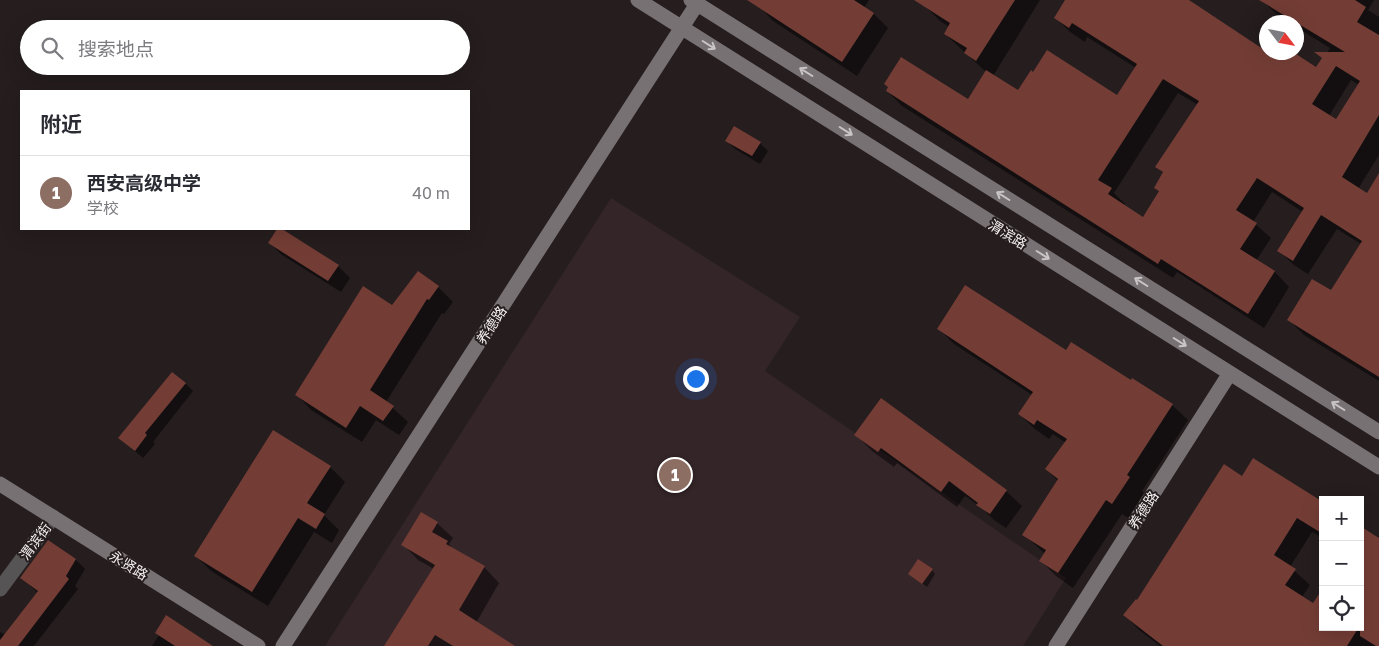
<!DOCTYPE html>
<html lang="zh">
<meta charset="utf-8">
<style>
:root{--surface:#fff;--page:#f7f7f7;--text:#2b2b33;--muted:#7c7c81;--line:#e1e1e2;--accent:#111827}
body{margin:0;font-family:"Golos Text","Noto Sans SC",sans-serif;background:var(--page);color:var(--text)}
.controls{position:absolute;right:15px;bottom:15px;display:grid;overflow:hidden;border-radius:0px;box-shadow:0 5px 20px #0002}
.controls button{width:45px;height:45px;display:grid;place-items:center;padding:0;border:0;border-bottom:1px solid var(--line);background:var(--surface);color:var(--text);font:25px sans-serif}
.compass{position:absolute;left:1259px;top:15px;width:45px;height:45px;border-radius:50%;background:var(--surface);box-shadow:0 5px 20px #0002;rotate:122deg}
.you{position:absolute;left:695px;top:378px;width:18px;height:18px;margin:-12px;border:4px solid #fff;border-radius:50%;background:#1a73e8;box-shadow:0 0 0 8px #1a73e833}
.badge{display:grid;place-items:center;width:32px;height:32px;border-radius:50%;background:var(--accent);color:#fff;font-size:16px;font-weight:700}
.pin{position:absolute;translate:-50% -50%;border:2px solid #fff;box-shadow:0 1px 5px #0006}
.list{margin:0;padding:0;list-style:none}
h2{display:flex;justify-content:space-between;align-items:center;height:65px;margin:0;padding:0 20px;font-size:21px}
h2 small{font-size:16px;font-weight:400;color:var(--muted)}
.list li{display:grid;grid-template-columns:32px 1fr auto;gap:15px;align-items:center;box-sizing:border-box;height:75px;padding:0 20px;border-top:1px solid var(--line)}
.list b{display:block;font-size:19px;white-space:nowrap}
.list p{margin:0;font-size:16px;white-space:nowrap;color:var(--muted)}
.list em{font-size:16px;font-style:normal;color:var(--muted)}
.icon{flex:none;width:28px;height:28px;fill:none;stroke:currentColor;stroke-width:2;stroke-linecap:round;stroke-linejoin:round}
.map{position:relative;flex:none;width:1379px;height:646px;overflow:hidden}
.search{position:absolute;background:var(--surface);box-shadow:0 5px 20px #0002;left:20px;top:20px;width:450px;height:55px;display:flex;align-items:center;gap:12px;box-sizing:border-box;padding:0 18px;border-radius:28px;color:var(--muted);font-size:19px}
.panel{position:absolute;background:var(--surface);box-shadow:0 5px 20px #0002;left:20px;top:90px;width:450px;height:140px;border-radius:0px}
.map>svg:first-child{display:block}
.built{fill:#342528}
.shadow{fill:#0007;fill-rule:evenodd}
.building{fill:#733d35;fill-rule:evenodd}
.lines{fill:none;stroke-linecap:round;stroke-linejoin:round}
.street{stroke:#575455;stroke-width:15}
.secondary{stroke:#777174;stroke-width:15}
.oneway{stroke:#c9c4c5}
.labels{text-anchor:middle;dominant-baseline:central;stroke-width:4;stroke-linejoin:round;paint-order:stroke}
.street-label{font-size:14px;fill:#f5f0f1;stroke:#251d1e}
</style>
<div class="map">
<svg width="1379" height="646" viewBox="0 0 1379 646">
<rect width="100%" height="100%" fill="#251d1e"/>
<path class="built" d="M611,198L800,317L765,371L1066,578L1023,646H325Z"/>
<path class="shadow" d="M757,0H869L864,8L874,14L888,28L857,76L773,21L759,6Z
M927,0H1040L993,76L1019,92L1118,96L1136,68L1087,37L1085,42L1070,32L1055,17L1066,0H1186L1266,52L1317,69L1330,48L1296,27V22H1289L1278,16L1262,0H1374L1368,10L1379,17V155L1358,189L1368,194L1379,176V381L1304,335L1289,320L1331,292L1361,244L1337,229L1308,274L1294,265L1279,251L1303,212L1272,192L1253,222L1271,238L1256,261L1275,272L1289,287L1264,328L1177,272L1173,278L902,106L887,91L968,101L986,72L945,34L949,27L940,21L924,5ZM1351,80L1359,85L1336,120L1329,116ZM1178,93L1198,105L1157,167L1164,174L1160,192L1144,218L1124,206L1125,204L1114,193Z
M727,141L760,143L768,151L760,164L735,149Z
M279,229L338,266L350,278L341,292L282,255L270,243Z
M418,272L438,287L453,302L444,314L442,313L386,402L408,422L399,435L376,420L362,442L311,410L297,395L392,306Z
M939,329L1066,352L1131,382L1132,379L1172,405L1188,420L1142,491L1144,493L1128,518L1122,514L1073,588L1056,576L1041,561L1045,554L1024,534L1058,481L1046,469L1066,443L1053,434L1049,439L1035,429L1019,414L1032,395L954,344Z
M185,383L193,391L153,442L155,444L143,458L120,438Z
M882,400L1006,491L1022,506L1006,528L994,520L981,507L965,496L957,507L897,463L894,467L872,451L856,435Z
M330,467L345,482L324,515L339,530L332,543L314,532L268,606L211,571L196,556Z
M1242,477L1323,504V538L1312,532L1290,567L1310,585L1302,597L1323,627H1360L1379,539V646H1160L1139,630L1125,615Z
M437,523L453,538L449,544L454,550L484,567L499,583L476,623L513,646H385L434,569L418,560L403,544Z
M48,542L76,560L85,569L75,586L78,589L34,646H0V632L5,635L38,593L22,578Z
M932,570L935,574L927,587L910,574Z
M159,635L211,646H152Z"/>
<path class="building" d="M747,0H854L874,13L842,62Z
M914,0H1015L976,61L964,53L967,48L944,34L950,23Z
M1065,0H1189L1266,51V52H1293L1316,67L1322,58L1314,52H1345L1259,0H1355L1366,7L1357,22L1379,35V115L1342,177L1367,193L1379,173V377L1287,320L1312,279L1331,290L1362,241L1321,215L1293,261L1277,251L1304,208L1257,178L1236,210L1257,223L1240,249L1275,271L1248,314L1161,259L1158,264L886,91L888,87L884,84L901,57L968,99L986,70L1018,90L1031,70L1033,72L1047,50L1117,95L1137,64L1072,23L1069,28L1054,18ZM1336,66L1360,81L1336,119L1312,104ZM1163,79L1199,101L1155,167L1163,172L1154,188L1159,191L1143,217L1108,194L1112,188L1098,180Z
M734,126L761,142L752,156L725,141Z
M277,229H282L339,265L328,281L268,243Z
M418,271L439,286L429,300L427,299L370,390L394,406L383,421L360,406L346,428L295,395L363,286L392,305Z
M965,285L1066,350L1071,342L1131,380L1132,378L1173,404L1127,475L1130,477L1112,504L1106,500L1058,573L1039,561L1046,550L1022,535L1058,479L1045,469L1067,439L1037,420L1034,425L1018,414L1033,392L937,329Z
M172,372L186,383L145,433L147,435L135,451L118,438Z
M881,398L1007,490L990,514L976,505L978,503L949,481L941,492L881,448L878,452L854,435Z
M273,430L331,466L307,503L325,514L316,529L298,518L252,592L194,556Z
M1253,458L1323,502V534L1297,518L1274,555L1296,569L1285,585L1313,603L1323,588V627H1359L1347,646H1163L1123,615L1136,599L1137,600L1224,464L1242,476Z
M421,512L438,522L432,532L448,541L446,544L485,566L459,610L515,646H453L435,635L428,646H384L435,565L401,545Z
M1360,526L1379,538V646H1376L1360,636Z
M48,540L76,559L66,576L69,579L18,646H0V640L38,591L20,578Z
M918,559L933,569L922,584L908,574Z
M166,615L213,646H175L155,633Z"/>
<g class="lines">
<path class="street" d="M0,589L53,517"/>
<path class="secondary" d="M638,0L1379,467
M691,0L1379,432
M0,484L258,646
M283,646L697,4
M1056,646L1230,373"/>
</g>
<defs><path id="oneway-shaft" d="M-6 0H5M1.5-3L5.5 0L1.5 3" fill="none" stroke-width="1.6" stroke-linecap="round" stroke-linejoin="round" transform="scale(1.25)"/></defs>
<g class="oneway">
<use href="#oneway-shaft" transform="translate(709 45) rotate(32)"/>
<use href="#oneway-shaft" transform="translate(806 72) rotate(-148)"/>
<use href="#oneway-shaft" transform="translate(846 131) rotate(32)"/>
<use href="#oneway-shaft" transform="translate(1003 196) rotate(-148)"/>
<use href="#oneway-shaft" transform="translate(1043 255) rotate(32)"/>
<use href="#oneway-shaft" transform="translate(1141 282) rotate(-148)"/>
<use href="#oneway-shaft" transform="translate(1180 342) rotate(32)"/>
<use href="#oneway-shaft" transform="translate(1338 406) rotate(-148)"/>
</g>
<g class="labels">
<g class="street-label">
<text transform="translate(1008 234) rotate(32)">渭滨路</text>
<text transform="translate(491 325) rotate(-57)">养德路</text>
<text transform="translate(1143 510) rotate(-57)">养德路</text>
<text transform="translate(35 541) rotate(-53)">渭滨街</text>
<text transform="translate(129 565) rotate(32)">永贤路</text>
</g>
</g>
</svg>
<div class="controls">
<button>+</button>
<button>−</button>
<button><svg class="icon" aria-label="locate" viewBox="0 0 24 24"><circle cx="12" cy="12" r="6"/><path d="M12 2v4M12 18v4M2 12h4M18 12h4"/></svg></button>
</div>
<svg class="compass" viewBox="-18 -18 36 36"><path d="M0-13l5 13h-10z" fill="#e53935"/><path d="M0 13l5-13h-10z" fill="#7c7c81"/></svg>
<div class="you"></div>
<div class="pin badge" style="left:675px;top:475px;background:#8d6e63">1</div>
<div class="search"><svg class="icon" aria-label="search" viewBox="0 0 24 24"><circle cx="10" cy="10" r="6"/><path d="M15 15l6 6"/></svg>搜索地点</div>
<section class="panel">
<h2>附近<small></small></h2>
<ul class="list">
<li><span class="badge" style="background:#8d6e63">1</span><div><b>西安高级中学</b><p>学校</p></div><em>40 m</em></li>
</ul>
</section>
</div>
